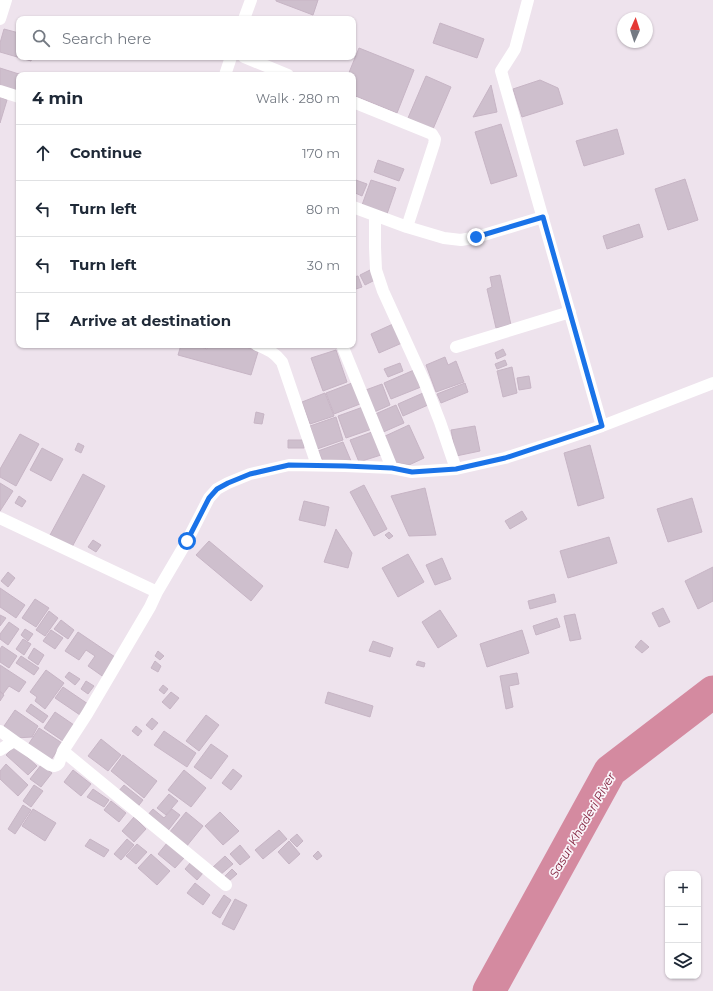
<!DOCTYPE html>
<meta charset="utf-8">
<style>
:root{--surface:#fff;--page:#f2f2f3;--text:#1f2937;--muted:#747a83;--line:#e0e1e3}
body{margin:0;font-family:Montserrat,sans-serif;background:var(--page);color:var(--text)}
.controls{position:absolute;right:12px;bottom:12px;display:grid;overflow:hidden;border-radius:8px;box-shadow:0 1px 3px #0004}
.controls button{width:36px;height:36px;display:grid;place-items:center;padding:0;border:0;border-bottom:1px solid var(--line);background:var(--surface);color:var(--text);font:20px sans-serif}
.compass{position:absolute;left:617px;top:12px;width:36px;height:36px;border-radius:50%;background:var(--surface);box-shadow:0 1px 3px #0004;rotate:3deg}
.stop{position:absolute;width:12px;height:12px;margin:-9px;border:3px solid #1a73e8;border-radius:50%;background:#fff}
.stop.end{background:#1a73e8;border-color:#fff;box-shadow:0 1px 4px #0008}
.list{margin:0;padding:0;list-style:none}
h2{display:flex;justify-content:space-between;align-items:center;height:52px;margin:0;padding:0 16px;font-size:17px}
h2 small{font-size:13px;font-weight:400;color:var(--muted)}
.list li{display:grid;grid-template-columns:26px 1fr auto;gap:12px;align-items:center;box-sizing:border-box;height:56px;padding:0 16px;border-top:1px solid var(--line)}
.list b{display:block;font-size:15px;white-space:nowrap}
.list em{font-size:13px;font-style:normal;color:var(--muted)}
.icon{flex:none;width:22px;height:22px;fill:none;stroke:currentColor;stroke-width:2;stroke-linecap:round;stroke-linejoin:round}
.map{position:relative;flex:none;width:713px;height:991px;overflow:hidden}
.search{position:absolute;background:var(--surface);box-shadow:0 1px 3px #0004;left:16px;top:16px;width:340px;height:44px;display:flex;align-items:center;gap:10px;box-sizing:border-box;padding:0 14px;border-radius:8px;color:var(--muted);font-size:15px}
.panel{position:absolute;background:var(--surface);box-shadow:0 1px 3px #0004;left:16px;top:72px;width:340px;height:276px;border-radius:8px}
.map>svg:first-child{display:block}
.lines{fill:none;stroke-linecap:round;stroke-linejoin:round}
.river{stroke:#d48aa0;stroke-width:33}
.building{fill:#cebfcd;stroke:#c7b5c5}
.street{stroke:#fff;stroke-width:12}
.route{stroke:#1a73e8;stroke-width:5}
.labels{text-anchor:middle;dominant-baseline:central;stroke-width:3.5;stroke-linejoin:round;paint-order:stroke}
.water-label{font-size:12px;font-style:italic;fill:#7e1a37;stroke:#faf4f9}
</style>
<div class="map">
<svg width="713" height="991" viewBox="0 0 713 991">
<rect width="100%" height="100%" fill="#eee3ed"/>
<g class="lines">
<path class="river" d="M489,991L610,771L713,692"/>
</g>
<path class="building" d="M276,0H318L313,15L276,1Z
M440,23L484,39L477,58L433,43Z
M4,29L19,33V57H32L31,61L0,52V43Z
M359,48L414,70L397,113L353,95V75H348Z
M0,68L22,75H19V95L0,89Z
M426,76L451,87L433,129L408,118Z
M540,80L558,88L563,104L522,117L513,89Z
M491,85L497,112L473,117Z
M0,97L7,100L0,123Z
M501,124L517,176L491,184L475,132Z
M617,129L624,154L584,166L576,141Z
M378,160L404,169L399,181L374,172Z
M353,179L367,184L362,196L353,192Z
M685,179L698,220L668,230L655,189Z
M371,180L396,188L387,214L362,205Z
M639,224L643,237L607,249L603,236Z
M370,270L375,280L365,285L360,275Z
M500,275L511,325L496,328L487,289L492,287L490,277Z
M358,276L362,287L353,290V277Z
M393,324L402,343L379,353L371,334Z
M181,345H195L207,349L209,345H242L258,352L251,375L178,355Z
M503,349L506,355L497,359L495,353Z
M336,350L347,382L323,391L311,358Z
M445,357L448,365L456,361L464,382L436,392L426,365Z
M505,360L507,365L497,369L495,364Z
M400,363L403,371L388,377L384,369Z
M512,367L517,393L503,397L497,371Z
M414,370L421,387L391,399L384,383Z
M529,376L531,388L519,390L517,378Z
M352,383L360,404L334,414L326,393Z
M465,383L468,392L441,403L437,394Z
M382,384L390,405L372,413L363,391Z
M325,393L334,416L310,424L302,402Z
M423,393L428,405L403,416L398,404Z
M396,405L404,423L381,433L373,415Z
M363,407L372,429L346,438L338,416Z
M256,412L264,414L262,424L254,423Z
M336,417L343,440L317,449L310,426Z
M409,425L424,458L409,465L394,462L383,437Z
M475,426L480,451L456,456L451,430Z
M372,432L381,455L359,462L350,440Z
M20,434L39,444L16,486L0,477V469Z
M288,440H304V448H288Z
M343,442L351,461H323L318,451Z
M78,443L84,446L81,453L75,450Z
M590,445L604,498L578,506L564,453Z
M42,448L63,459L51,481L30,470Z
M83,474L105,486L72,547L50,535Z
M0,483L13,491L0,511Z
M364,485L387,529L374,536L350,492Z
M425,488L436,535L409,536L391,496Z
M19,496L26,501L22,507L15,503Z
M692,498L702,532L668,542L657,509Z
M304,501L329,507L325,526L299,520Z
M522,511L527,519L510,529L505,521Z
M336,529L352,553L348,568L324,562Z
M389,532L393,536L389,539L385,535Z
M609,537L617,563L568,578L560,551Z
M93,540L101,545L96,552L88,547Z
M209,541L263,586L251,601L196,555Z
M408,554L424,582L398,597L382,568Z
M442,558L451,579L435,585L426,565Z
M713,567V601L698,609L685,581Z
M8,572L15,578L8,587L1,581Z
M0,588L25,605L16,618L0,607Z
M554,594L556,602L530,609L528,601Z
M35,599L49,608L36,627L22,618Z
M663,608L670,622L659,627L652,613Z
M440,610L457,636L438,648L422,622Z
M49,611L58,618L45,636L36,630Z
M575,614L581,639L570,641L564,616Z
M0,615L6,618L0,626Z
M557,618L560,627L536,635L533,626Z
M61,620L74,630L68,639L54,629Z
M9,622L19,629L8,645L0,639V634Z
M25,629L33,634L28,641L21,635Z
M51,630L63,638L55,649L43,641Z
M522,630L529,653L487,667L480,644Z
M78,632L118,659L105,678L88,666L95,656L86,650L79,660L65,651Z
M23,639L31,644L24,655L16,649Z
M641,640L649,647L642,653L635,647Z
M373,641L393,648L390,657L369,651Z
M2,646L17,656L9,668L0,662V649Z
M34,648L44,655L38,665L28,658Z
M158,651L164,656L160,660L155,656Z
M21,656L39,668L34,675L16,663Z
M155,661L161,666L158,672L151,668Z
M418,661L425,663L424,667L416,665Z
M0,665L26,682L19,692L9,686L3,694L0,691Z
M46,670L64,683L45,709L35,701L37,697L30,692Z
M69,672L80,679L75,685L65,677Z
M517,673L519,684L509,686L513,707L506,709L500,676Z
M86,681L94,686L88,694L81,689Z
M163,685L168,689L164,694L159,690Z
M63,687L88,704L80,715L55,698Z
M0,692L4,695L0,701Z
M171,692L179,698L170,709L162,702Z
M328,692L373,706L370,717L325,703Z
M31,704L48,716L43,723L26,711Z
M15,710L38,726L32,737L16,738L2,729Z
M55,712L74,725L63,741L44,728Z
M206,715L219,725L199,751L186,741Z
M152,718L158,723L152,730L146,725Z
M136,726L142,731L138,736L132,731Z
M39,728L62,743L51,760L28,745Z
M164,731L196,753L187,767L154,745Z
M101,739L121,755L108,771L88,756Z
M211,744L228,756L211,779L194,767Z
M15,746L37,766L28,775L6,755Z
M123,755L157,781L144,798L111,771Z
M6,764L28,785L18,796L0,779V771Z
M41,765L52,773L41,787L30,779Z
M233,769L242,776L231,790L222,783Z
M73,770L91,784L81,796L64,782Z
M184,770L206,788L191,807L168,790Z
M34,785L43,791L31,807L23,801Z
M124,785L143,800L136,809L117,793Z
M93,789L109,800L104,807L87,797Z
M169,794L178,801L166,815L157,808Z
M111,801L126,813L119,822L104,810Z
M23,805L31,810L15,834L8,829Z
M33,809L56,823L45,841L22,826Z
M153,809L164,818L172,809L180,815L166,833L146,817Z
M186,812L203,826L186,847L169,833Z
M220,812L239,831L223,845L205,826Z
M134,817L146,829L134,842L122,831Z
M279,830L287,839L263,859L255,850Z
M297,834L303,841L297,847L290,840Z
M90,839L109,850L104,857L85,846Z
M127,839L134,845L121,860L114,854Z
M289,841L300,854L289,864L278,852Z
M167,843L184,858L175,868L158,854Z
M137,844L147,852L136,864L126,856Z
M240,845L250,857L240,865L230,854Z
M318,851L322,856L317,860L313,856Z
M151,854L170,871L157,885L138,868Z
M225,856L233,864L220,875L213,867Z
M191,862L203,873L197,880L185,869Z
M232,869L237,874L229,881L224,877Z
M195,883L210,895L203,905L187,893Z
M224,895L231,900L220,918L212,913Z
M235,899L247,905L234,930L222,924Z"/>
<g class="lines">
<path class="street" d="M528,0L515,49L501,71L602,426
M0,19L6,0
M244,19L251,0
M244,57L288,75
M225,75L231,57
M0,91L19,97
M353,102L432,134L435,139L434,144L407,227
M353,207L407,227L444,238L461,240L477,237L543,217
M375,215V247L376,270L383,291L424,381L440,422L456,469
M257,345C269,350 274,352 282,362L317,465
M342,345L392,468
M456,347L570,312
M0,518L157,592
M0,731L14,741
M0,750L14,741L50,765L54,766L57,765L59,763L63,751L87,714L150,607L157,592L187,541L209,498L217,489L228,483L250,474L289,465L345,466L392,468L412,472L456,469L505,458L558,441L602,426L713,383
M63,751L226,885"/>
</g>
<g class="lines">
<path class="route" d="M187,541L209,498L217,489L228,483L250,474L289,465L345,466L392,468L412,472L456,469L505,458L602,426L543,217L476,237"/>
</g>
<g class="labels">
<g class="water-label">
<text transform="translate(582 825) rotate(-60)">Sasur Khaderi River</text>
</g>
</g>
</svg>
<div class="controls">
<button>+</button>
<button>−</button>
<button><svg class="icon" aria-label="layers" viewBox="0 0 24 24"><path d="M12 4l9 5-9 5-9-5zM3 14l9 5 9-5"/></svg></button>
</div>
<svg class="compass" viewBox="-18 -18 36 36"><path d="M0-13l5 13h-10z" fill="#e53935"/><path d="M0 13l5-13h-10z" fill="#747a83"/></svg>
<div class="stop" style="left:187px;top:541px"></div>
<div class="stop end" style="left:476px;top:237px"></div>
<div class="search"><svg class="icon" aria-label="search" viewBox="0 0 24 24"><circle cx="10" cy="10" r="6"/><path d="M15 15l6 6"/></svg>Search here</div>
<section class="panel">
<h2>4 min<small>Walk · 280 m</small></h2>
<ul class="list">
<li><svg class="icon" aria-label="ahead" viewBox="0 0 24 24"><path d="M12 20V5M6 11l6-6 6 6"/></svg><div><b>Continue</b></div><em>170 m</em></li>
<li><svg class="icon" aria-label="left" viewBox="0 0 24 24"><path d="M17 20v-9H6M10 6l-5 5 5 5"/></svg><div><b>Turn left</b></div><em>80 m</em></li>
<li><svg class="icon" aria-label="left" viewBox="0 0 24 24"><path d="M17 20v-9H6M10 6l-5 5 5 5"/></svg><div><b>Turn left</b></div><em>30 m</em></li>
<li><svg class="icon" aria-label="arrive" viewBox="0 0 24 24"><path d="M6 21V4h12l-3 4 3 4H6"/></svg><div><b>Arrive at destination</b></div></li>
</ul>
</section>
</div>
